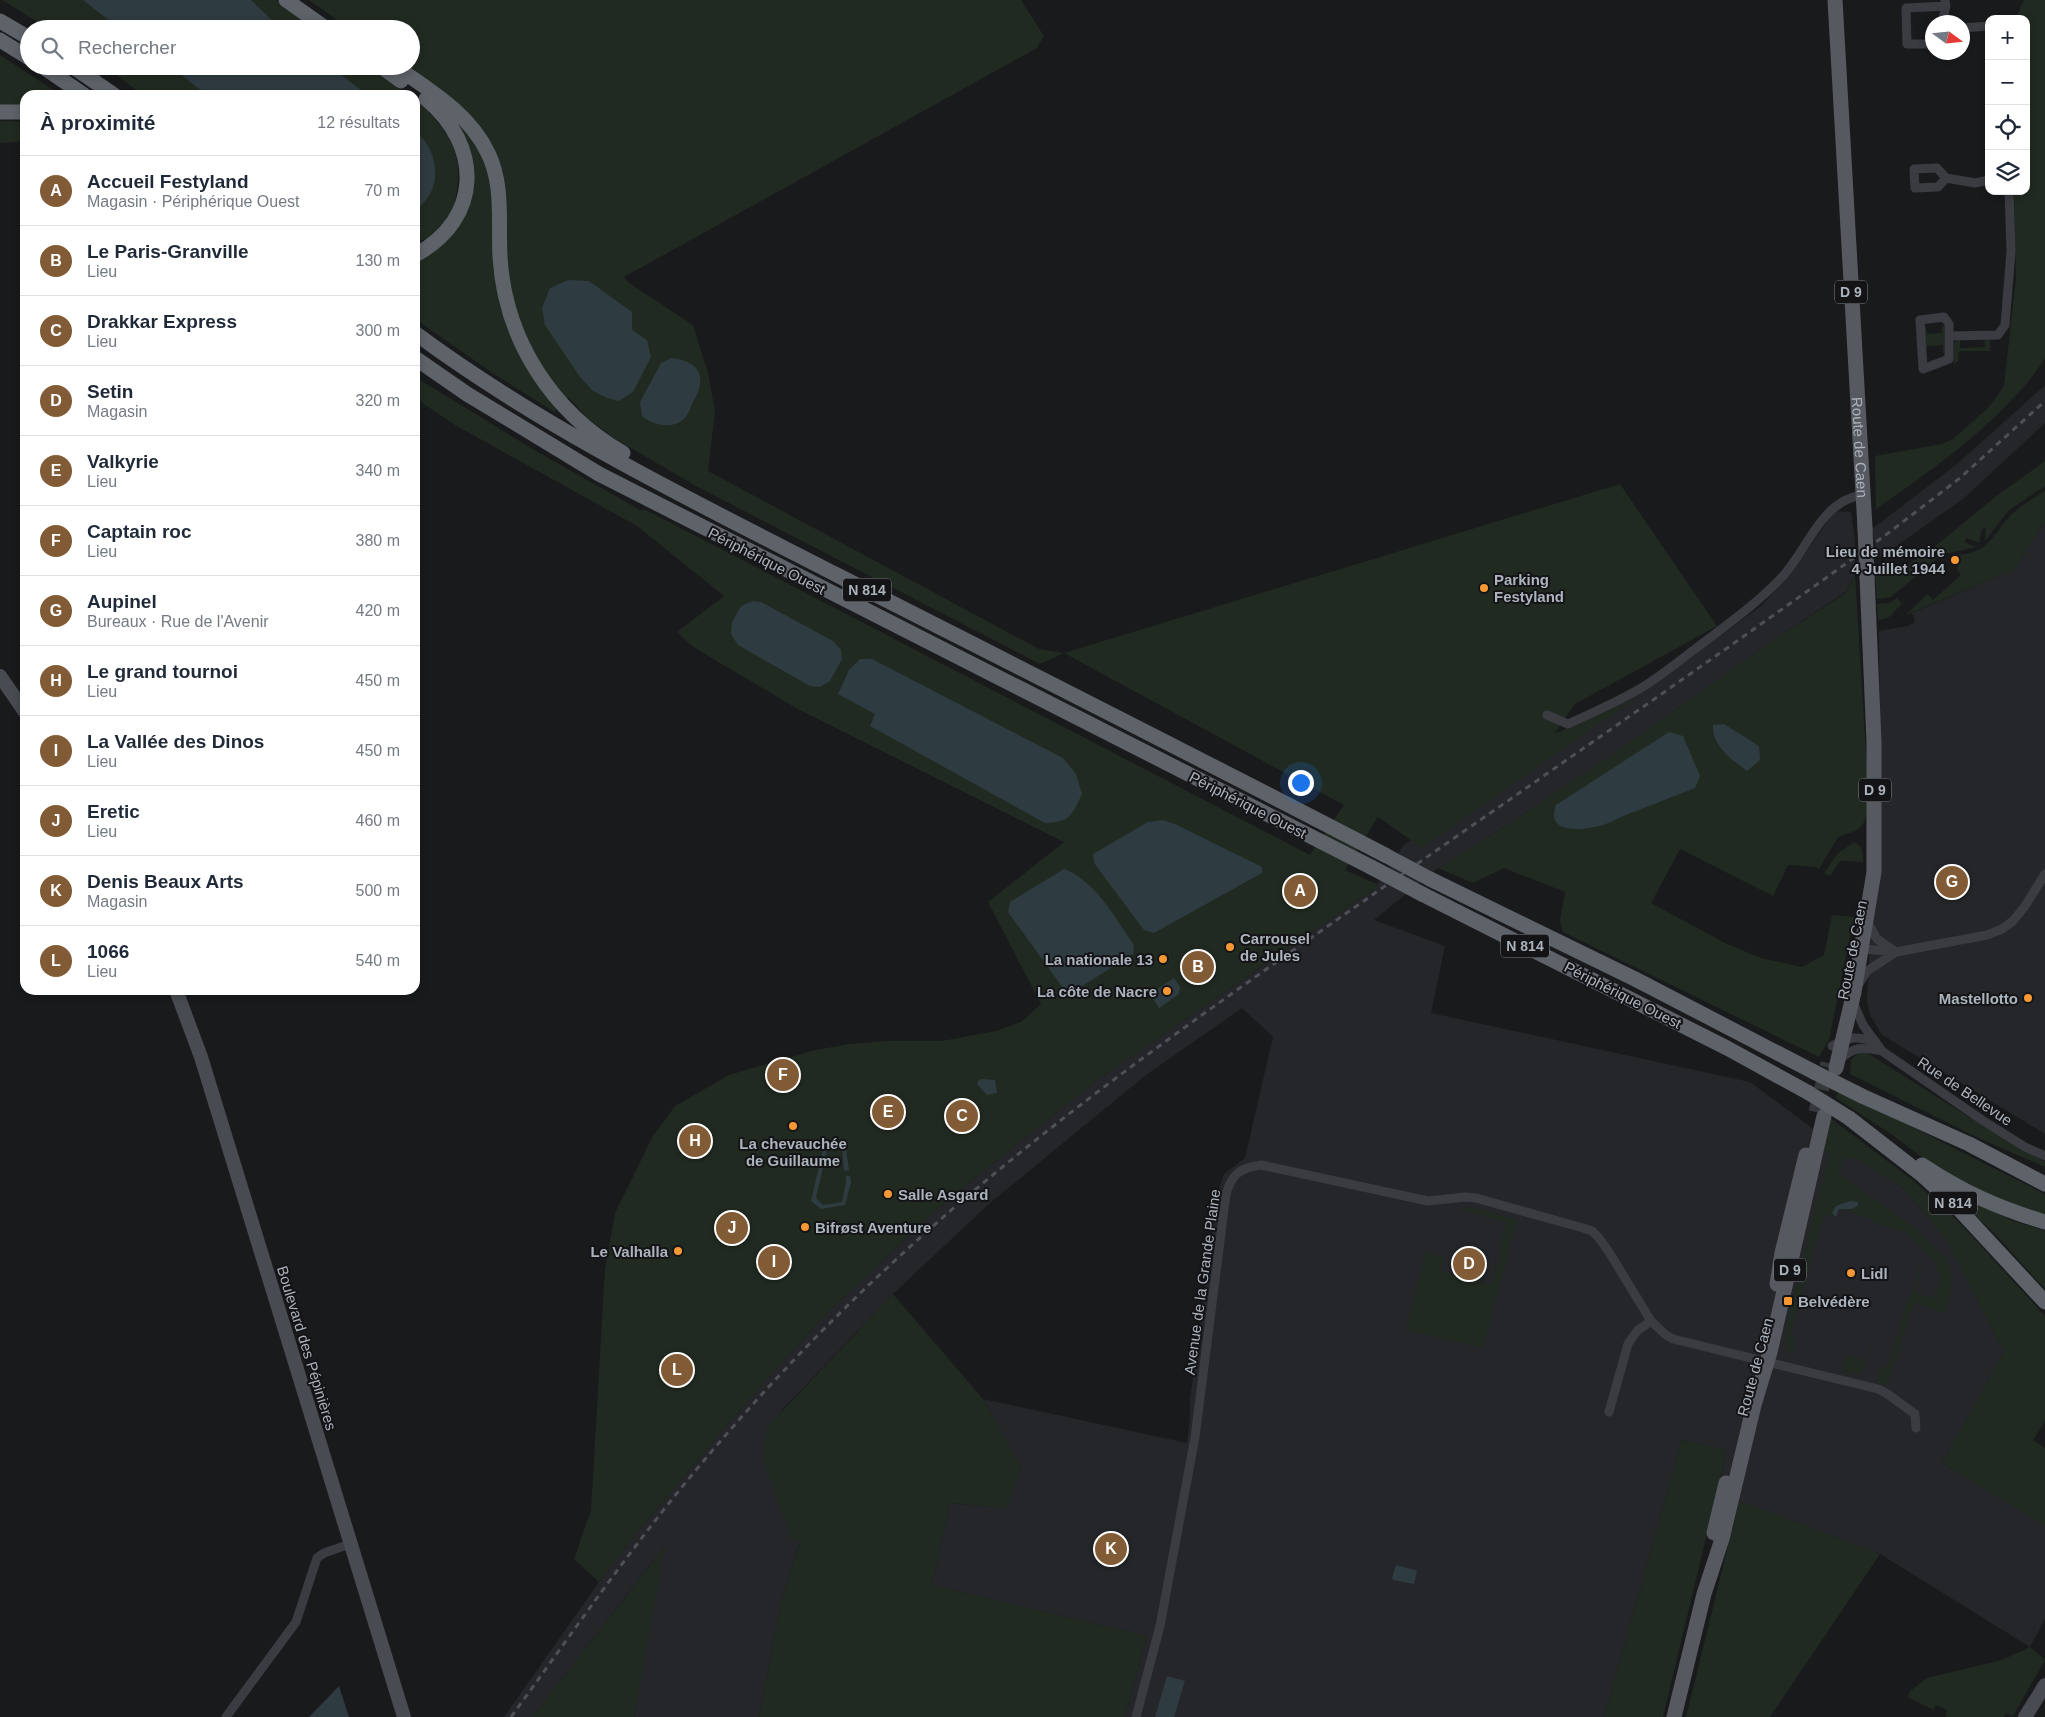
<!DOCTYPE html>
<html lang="fr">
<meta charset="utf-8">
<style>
:root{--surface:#fff;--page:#f2f2f3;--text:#1f2937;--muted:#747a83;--line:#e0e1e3;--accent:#815b36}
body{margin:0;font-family:Arial,sans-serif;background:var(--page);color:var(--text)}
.controls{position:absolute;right:15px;top:15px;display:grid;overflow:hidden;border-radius:10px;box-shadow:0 2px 8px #0003}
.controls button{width:45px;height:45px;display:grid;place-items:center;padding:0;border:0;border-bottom:1px solid var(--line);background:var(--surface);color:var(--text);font:25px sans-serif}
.compass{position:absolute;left:1925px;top:15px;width:45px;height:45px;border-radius:50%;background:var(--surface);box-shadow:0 2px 8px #0003;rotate:105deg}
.you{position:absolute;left:1300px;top:782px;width:18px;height:18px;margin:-12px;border:4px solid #fff;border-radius:50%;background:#1a73e8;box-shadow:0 0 0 8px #1a73e833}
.badge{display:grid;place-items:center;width:32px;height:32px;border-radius:50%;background:var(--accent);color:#fff;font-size:16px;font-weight:700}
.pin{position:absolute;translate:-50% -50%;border:2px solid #fff;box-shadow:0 1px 5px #0006}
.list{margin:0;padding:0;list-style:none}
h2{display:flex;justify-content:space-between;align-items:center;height:65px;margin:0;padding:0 20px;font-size:21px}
h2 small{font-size:16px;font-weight:400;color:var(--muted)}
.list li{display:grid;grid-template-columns:32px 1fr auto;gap:15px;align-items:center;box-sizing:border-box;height:70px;padding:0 20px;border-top:1px solid var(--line)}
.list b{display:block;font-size:19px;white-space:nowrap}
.list p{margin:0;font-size:16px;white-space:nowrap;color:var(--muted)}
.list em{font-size:16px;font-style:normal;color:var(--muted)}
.icon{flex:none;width:28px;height:28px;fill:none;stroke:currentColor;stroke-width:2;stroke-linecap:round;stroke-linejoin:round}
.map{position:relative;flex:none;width:2045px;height:1717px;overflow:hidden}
.search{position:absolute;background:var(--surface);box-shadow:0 2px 8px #0003;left:20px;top:20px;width:400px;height:55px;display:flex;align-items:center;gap:12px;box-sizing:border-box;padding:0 18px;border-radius:28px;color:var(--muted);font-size:19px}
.panel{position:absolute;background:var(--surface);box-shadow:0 2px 8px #0003;left:20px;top:90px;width:400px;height:905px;border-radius:15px}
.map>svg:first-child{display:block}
.built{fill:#252629}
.green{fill:#212a21}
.water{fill:#2e3b40}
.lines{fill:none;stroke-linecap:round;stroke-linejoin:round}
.primary-tunnel{stroke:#36393c;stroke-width:15;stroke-dasharray:15 8;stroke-linecap:butt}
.minor{stroke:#3a3c41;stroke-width:9}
.secondary{stroke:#484b51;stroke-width:14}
.primary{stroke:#565a60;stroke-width:15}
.trunk{stroke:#5e6269;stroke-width:15}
.rail{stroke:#4d5056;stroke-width:3;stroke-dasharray:6 5;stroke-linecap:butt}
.primary-bridge{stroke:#565a60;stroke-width:15}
.trunk-bridge{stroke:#5e6269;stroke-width:15}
.poi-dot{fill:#f89834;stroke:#141417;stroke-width:2}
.labels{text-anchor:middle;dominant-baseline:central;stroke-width:4;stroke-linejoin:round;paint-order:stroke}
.shield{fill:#141417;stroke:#7e838a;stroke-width:1}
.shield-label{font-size:14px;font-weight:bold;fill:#abb3bc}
.street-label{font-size:15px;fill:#abb3bc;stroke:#141417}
.poi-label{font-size:15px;font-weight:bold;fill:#abb3bc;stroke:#141417;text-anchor:start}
</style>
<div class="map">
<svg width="2045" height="1717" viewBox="0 0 2045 1717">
<rect width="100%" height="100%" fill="#191a1c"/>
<path class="built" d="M2045,385V423L1963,499L1882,556L1878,558L1872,529L1957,464Z
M1835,511L1851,512L1855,541V575L1846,592L1775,639L1603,761L1549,796L1520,817L1438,868L1374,920L1445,946L1431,1013L1750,1082L1835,1145L1903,1188L1946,1239L2004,1352L1942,1463L2045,1526V1619L2030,1647L1880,1554L1778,1515L1739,1502L1716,1497L1727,1450L1682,1440L1604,1717H1125L1147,1636L932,1585L950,1503L1006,1508L1021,1467L983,1399L1187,1443L1190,1417V1399L1217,1194L1224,1174L1245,1158L1273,1037L1242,1008L1146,1075L990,1203L893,1294L781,1411L800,1541L781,1603L759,1717H634L664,1547L532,1717H504L599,1582L635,1535L751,1397L826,1314L946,1201L1096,1081L1374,889L1404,845L1637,690L1708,645L1760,607L1790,575Z
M2045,521V1134L1882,1035L1870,1015L1867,1002L1880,743L1879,631L1908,626L1915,622L1912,613L2015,569Z"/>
<path class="green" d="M2,0H276L314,29H49Z
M309,0H1021L1044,36L1037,48L624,277L629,283L693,325L708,373L715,411L708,471L1039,649L1064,653L1620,484L1717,626L1575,704L1554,734L1646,694L1617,711L1422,848L1378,817L1345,870L1377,884L1374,889L1096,1081L946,1201L826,1314L751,1397L635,1535L599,1582L574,1559L591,1510L605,1269L615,1213L653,1136L675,1106L729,1075L811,1051L849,1044L886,1041H942L996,1031L1021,1022L1041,1004L988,902L1064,842L796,708L693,647L677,632L724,596L637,526L455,425L415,398V377L536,451L642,511L644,509L1310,855L1344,805L1064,653L1040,664L696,486L617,440L587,418L569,398H561L523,338L506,268L507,199L503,172L492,144L473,119L405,66H411V29H350Z
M2024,0H2045V358C2037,370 2029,382 2019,392C1979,437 1925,475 1876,509L1875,456L1942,444L1953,439L1989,407L2004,386L2016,278L2014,191H2026V19H2015Z
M0,55L61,95H25V109H0Z
M104,66H368L409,95H143Z
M415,99C443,125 464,149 457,189C456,200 453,213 446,222C440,229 433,235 426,241L425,239L415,243Z
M445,111L470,130L492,173L501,291L558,408L554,412L491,372L415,319V260L441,244L471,180Z
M0,121L25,122V141L0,143Z
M1942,325L1944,327V353H1943V345L1927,346L1925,354V327L1926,326L1927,334L1942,333Z
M1960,339V348L1985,347V339L1990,340V351H1959L1958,361L1954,364V343Z
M2045,461V486L2009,510L1985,541L1986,528L1982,529L1979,543L1967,538L1964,542L1976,547L1941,555L1891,597L1877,599L1875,576L1899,570L1933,548L1995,497Z
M2045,491V521L2015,569L1906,615L1927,594L1933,600L1961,575L1957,570L1959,555C1989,551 1990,539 2007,519C2017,508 2032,499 2045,491Z
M1855,575L1869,802C1864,829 1863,829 1838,837L1819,869L1816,867L1788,865L1773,896L1680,849L1651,903L1725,943L1761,958L1802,967L1824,955L1832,915L1854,917L1829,1040L1819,1057L1563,932L1560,921L1565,892L1504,868L1473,883L1438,868L1520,817L1549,796L1603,761L1775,639L1846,593Z
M1897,598L1902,604C1892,612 1893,619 1878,620L1877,604L1890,603Z
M1854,842C1863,846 1863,853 1863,862L1840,861L1830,876L1824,873L1838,853Z
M1860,1051L1869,1054L1983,1126L2045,1162V1167L1972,1135L1850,1074L1851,1060Z
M1839,1090L2045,1194V1219L2007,1208L1943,1173L1891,1134L1836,1098Z
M1830,1118L1914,1181L1962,1225L2045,1316V1421L2033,1440L2045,1448V1526L1942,1463L2004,1352L1946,1239L1903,1188L1857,1159L1844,1158L1838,1173L1920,1232L1946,1258L1951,1272V1292L1944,1313L1914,1302L1886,1386L1877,1383L1880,1366L1888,1368L1907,1302L1910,1300L1919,1271L1917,1267L1909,1265L1918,1266L1921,1270L1915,1293L1933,1298L1941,1277L1934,1262L1906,1232L1872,1222V1219L1839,1209H1850V1201L1836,1206L1832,1213L1836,1217L1824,1214L1791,1332L1795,1343L1791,1355L1786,1348V1331L1829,1152L1822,1149Z
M1965,1199L2011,1220L2045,1231V1289L1995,1234L1961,1202Z
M1472,1207L1517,1220L1483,1348L1406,1330L1426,1252L1444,1257L1440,1271L1491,1285L1503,1244H1500L1506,1222L1458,1209Z
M893,1294L983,1399L1021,1467L1007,1508L950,1503L932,1585L1147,1636L1125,1717H759L781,1603L800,1542L792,1540L763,1459L768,1426Z
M1870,1344L1871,1347L1862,1373L1860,1375L1841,1370L1846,1356L1865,1360Z
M1682,1440L1727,1450L1663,1717H1604Z
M1739,1502L1778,1515L1880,1554L1770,1717H1686Z
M665,1546L634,1717H532Z
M2030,1647L2045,1660L2013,1716L2006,1714L2004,1717H1947L1945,1716L1947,1710L1936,1705L1933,1710L1908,1697L1909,1692L1927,1678L2002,1660Z"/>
<path class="water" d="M83,0H251L281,29H120Z
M170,66H330L367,95H207Z
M415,131C440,151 444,191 415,210Z
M568,280L589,281L632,312V330L647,340L651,357L633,392L619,401L607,398L593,391L580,377L545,325L542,308L550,288Z
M671,358C700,361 708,377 693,402C691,407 688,415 684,419C671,430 653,425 642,416L640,402L661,363Z
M753,601L761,602L833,641L841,650L842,659L830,681L820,687L810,686L738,645L731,634L732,622L741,606Z
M860,659H872L1063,758L1076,774L1082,794C1072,815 1071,822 1045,823L870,726L875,714L838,694L849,670Z
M1724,724L1759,746L1760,760L1747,771C1731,759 1712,746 1713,725Z
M1669,732L1683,736L1700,776L1695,788C1672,797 1649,806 1626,815C1616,819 1605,826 1594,827C1576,831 1546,832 1556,805Z
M1163,820L1177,825L1262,867V873L1154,933L1144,930L1094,863L1093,854L1148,822Z
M1064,869C1096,881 1115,918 1134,945L1133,954L1071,993L1063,988L1008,912L1010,902Z
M1174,978L1180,987L1179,994L1159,1008L1150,994Z
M982,1079L995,1080L997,1093L987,1095L977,1084L978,1081Z
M824,1145H841L846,1149L849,1170L844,1171L842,1149L827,1150L816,1198L823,1205L842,1202L846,1182V1176H850L851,1183L845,1205L821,1209L811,1201Z
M1850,1201L1858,1202V1206L1851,1209H1839L1836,1217L1832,1213L1836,1206Z
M760 1265a14 14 0 1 1 28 0a14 14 0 1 1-28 0Z
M1397,1565L1415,1570L1417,1572L1414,1584L1393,1580L1392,1578L1395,1567Z
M1167,1676L1185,1681L1174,1717H1155Z
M339,1686L349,1717H309Z"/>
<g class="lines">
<path class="primary-tunnel" d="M1816,1112L1828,1063"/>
<path class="minor" d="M1942,22L1946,6L1945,0
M1962,28L1989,26
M1932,44H1907L1906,8L1946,6
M1946,178L1938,187L1915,188L1914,169L1937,168L1946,178L1975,183L1989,180
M1944,317L1949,324V359L1923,369L1920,320Z
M1949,336L1998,335L2005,325L2011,251L2009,191
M1547,715L1568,724C1594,712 1622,700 1646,685C1663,674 1679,661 1695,649C1725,626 1757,604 1783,576C1808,549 1821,500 1863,495
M1867,921L1877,939L1896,952
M1853,948L1896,952L1987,935L2002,929L2013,921L2025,906L2045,874
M1859,984L1867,971L1896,952
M1853,1002L1863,1025L1882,1051L1982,1120L2025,1147L2045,1156
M1832,1046C1850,1036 1857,1036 1876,1042
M1839,1060C1854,1046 1862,1047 1882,1051
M1609,1412L1628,1344L1637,1331L1651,1321
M226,1717L296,1622L317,1558L324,1553L350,1544
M1136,1717L1160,1626L1195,1437L1226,1194C1232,1174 1240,1168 1261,1165L1428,1201L1465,1197L1476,1198L1583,1228L1592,1231L1599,1238L1609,1252L1651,1321L1666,1335L1673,1339L1878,1389L1886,1393L1915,1414L1916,1428"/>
<path class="secondary" d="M0,676L25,712
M176,990L201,1057L404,1717
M2025,1717L2045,1685"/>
<g class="primary">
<path id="s1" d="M1835,0L1865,528"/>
<path d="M1836,1068L1854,992L1874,872V742L1867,577"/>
<path d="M1777,1284L1782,1253L1806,1155"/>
<path d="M1714,1533L1726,1483"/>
<path d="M1674,1717L1704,1594L1722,1539L1754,1405L1770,1352L1824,1116"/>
</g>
<path class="trunk" d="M286,0L327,29
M0,21L29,38
M0,40L29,58
M42,66L84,95
M72,66L114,95
M380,66L401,81
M395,66C429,90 469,113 488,153C504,186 498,221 500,257C505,340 552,412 623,453
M0,112H25
M415,255C483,219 482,145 426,99
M415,333C546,430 693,501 837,575C1020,668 1203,760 1385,855
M415,358L467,394L599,474L1371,867
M1430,879L1635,979L1814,1072
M1422,894L1727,1048L1809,1093
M1862,1096L1969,1144L2045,1184
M1849,1118L1921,1174L1956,1206L2045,1302
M1922,1165C1963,1192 1998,1208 2045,1222"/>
<path class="rail" d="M511,1717C560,1650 607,1582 658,1517C728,1428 805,1344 888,1267C1027,1137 1182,1028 1338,919C1521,791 1706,665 1887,534L1960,478L2045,401"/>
<path class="primary-bridge" d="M1865,528L1867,577"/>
<path class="trunk-bridge" d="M1385,855L1430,879
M1371,867L1422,894
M1814,1072L1862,1096
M1809,1093L1849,1118"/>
</g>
<g class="poi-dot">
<circle cx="1955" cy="560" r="5"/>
<circle cx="1484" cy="588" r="5"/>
<circle cx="1230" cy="947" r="5"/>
<circle cx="1163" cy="959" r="5"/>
<circle cx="1167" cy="991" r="5"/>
<circle cx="2028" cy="998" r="5"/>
<circle cx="793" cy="1126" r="5"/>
<circle cx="888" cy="1194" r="5"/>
<circle cx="805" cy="1227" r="5"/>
<circle cx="678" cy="1251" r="5"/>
<circle cx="1851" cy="1273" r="5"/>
<rect x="1783" y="1296" width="10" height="10" rx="2.5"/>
</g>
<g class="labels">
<g class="shield">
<rect x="1835" y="280.5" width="32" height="23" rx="4"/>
<rect x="843" y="578.5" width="48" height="23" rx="4"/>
<rect x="1859" y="778.5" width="32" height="23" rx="4"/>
<rect x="1501" y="934.5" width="48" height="23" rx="4"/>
<rect x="1929" y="1191.5" width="48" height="23" rx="4"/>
<rect x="1774" y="1258.5" width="32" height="23" rx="4"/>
</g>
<g class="shield-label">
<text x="1851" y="292">D 9</text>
<text x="867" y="590">N 814</text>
<text x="1875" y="790">D 9</text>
<text x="1525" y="946">N 814</text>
<text x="1953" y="1203">N 814</text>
<text x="1790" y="1270">D 9</text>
</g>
<g class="street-label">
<text stroke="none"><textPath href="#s1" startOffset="448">Route de Caen</textPath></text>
<text transform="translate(767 561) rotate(27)">Périphérique Ouest</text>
<text transform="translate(1248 805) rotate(27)">Périphérique Ouest</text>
<text transform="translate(1852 950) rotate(-79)">Route de Caen</text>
<text transform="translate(1623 995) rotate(27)">Périphérique Ouest</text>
<text transform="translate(1965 1091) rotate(34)">Rue de Bellevue</text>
<text transform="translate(1202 1282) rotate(-82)">Avenue de la Grande Plaine</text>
<text transform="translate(307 1348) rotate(73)">Boulevard des Pépinières</text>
<text transform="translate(1755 1367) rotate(-75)">Route de Caen</text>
</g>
<g class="poi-label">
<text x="1945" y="551" text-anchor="end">Lieu de mémoire<tspan x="1945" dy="17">4 Juillet 1944</tspan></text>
<text x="1494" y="579">Parking<tspan x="1494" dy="17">Festyland</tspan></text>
<text x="1240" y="938">Carrousel<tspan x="1240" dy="17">de Jules</tspan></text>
<text x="1153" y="959" text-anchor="end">La nationale 13</text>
<text x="1157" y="991" text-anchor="end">La côte de Nacre</text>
<text x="2018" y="998" text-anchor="end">Mastellotto</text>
<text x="793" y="1143" text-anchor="middle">La chevauchée<tspan x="793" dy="17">de Guillaume</tspan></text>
<text x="898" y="1194">Salle Asgard</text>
<text x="815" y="1227">Bifrøst Aventure</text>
<text x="668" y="1251" text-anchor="end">Le Valhalla</text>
<text x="1861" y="1273">Lidl</text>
<text x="1798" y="1301">Belvédère</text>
</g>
</g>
</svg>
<div class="controls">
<button>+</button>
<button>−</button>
<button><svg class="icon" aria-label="locate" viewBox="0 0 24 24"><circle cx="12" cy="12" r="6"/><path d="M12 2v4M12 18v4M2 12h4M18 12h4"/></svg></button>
<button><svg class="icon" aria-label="layers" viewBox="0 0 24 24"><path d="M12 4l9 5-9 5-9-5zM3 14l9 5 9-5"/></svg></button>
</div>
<svg class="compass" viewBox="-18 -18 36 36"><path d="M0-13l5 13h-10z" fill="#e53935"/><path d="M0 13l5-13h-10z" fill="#747a83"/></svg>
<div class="you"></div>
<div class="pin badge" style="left:1300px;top:891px">A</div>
<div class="pin badge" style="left:1198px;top:967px">B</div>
<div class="pin badge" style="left:962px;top:1116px">C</div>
<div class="pin badge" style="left:1469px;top:1264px">D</div>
<div class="pin badge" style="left:888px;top:1112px">E</div>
<div class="pin badge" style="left:783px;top:1075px">F</div>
<div class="pin badge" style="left:1952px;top:882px">G</div>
<div class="pin badge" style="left:695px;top:1141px">H</div>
<div class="pin badge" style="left:774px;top:1262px">I</div>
<div class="pin badge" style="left:732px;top:1228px">J</div>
<div class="pin badge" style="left:1111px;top:1549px">K</div>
<div class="pin badge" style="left:677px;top:1370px">L</div>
<div class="search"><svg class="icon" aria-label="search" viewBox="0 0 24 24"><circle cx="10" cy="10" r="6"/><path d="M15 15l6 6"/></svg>Rechercher</div>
<section class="panel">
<h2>À proximité<small>12 résultats</small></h2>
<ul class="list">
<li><span class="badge">A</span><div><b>Accueil Festyland</b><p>Magasin · Périphérique Ouest</p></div><em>70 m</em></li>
<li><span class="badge">B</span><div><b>Le Paris-Granville</b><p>Lieu</p></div><em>130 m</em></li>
<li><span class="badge">C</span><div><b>Drakkar Express</b><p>Lieu</p></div><em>300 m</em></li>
<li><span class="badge">D</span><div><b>Setin</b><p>Magasin</p></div><em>320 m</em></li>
<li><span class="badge">E</span><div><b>Valkyrie</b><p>Lieu</p></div><em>340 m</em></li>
<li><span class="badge">F</span><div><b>Captain roc</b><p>Lieu</p></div><em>380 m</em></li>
<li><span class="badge">G</span><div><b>Aupinel</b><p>Bureaux · Rue de l'Avenir</p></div><em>420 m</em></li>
<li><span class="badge">H</span><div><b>Le grand tournoi</b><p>Lieu</p></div><em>450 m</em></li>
<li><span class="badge">I</span><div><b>La Vallée des Dinos</b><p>Lieu</p></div><em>450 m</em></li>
<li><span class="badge">J</span><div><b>Eretic</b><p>Lieu</p></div><em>460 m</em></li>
<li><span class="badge">K</span><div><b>Denis Beaux Arts</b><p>Magasin</p></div><em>500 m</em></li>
<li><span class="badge">L</span><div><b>1066</b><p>Lieu</p></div><em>540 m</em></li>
</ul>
</section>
</div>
